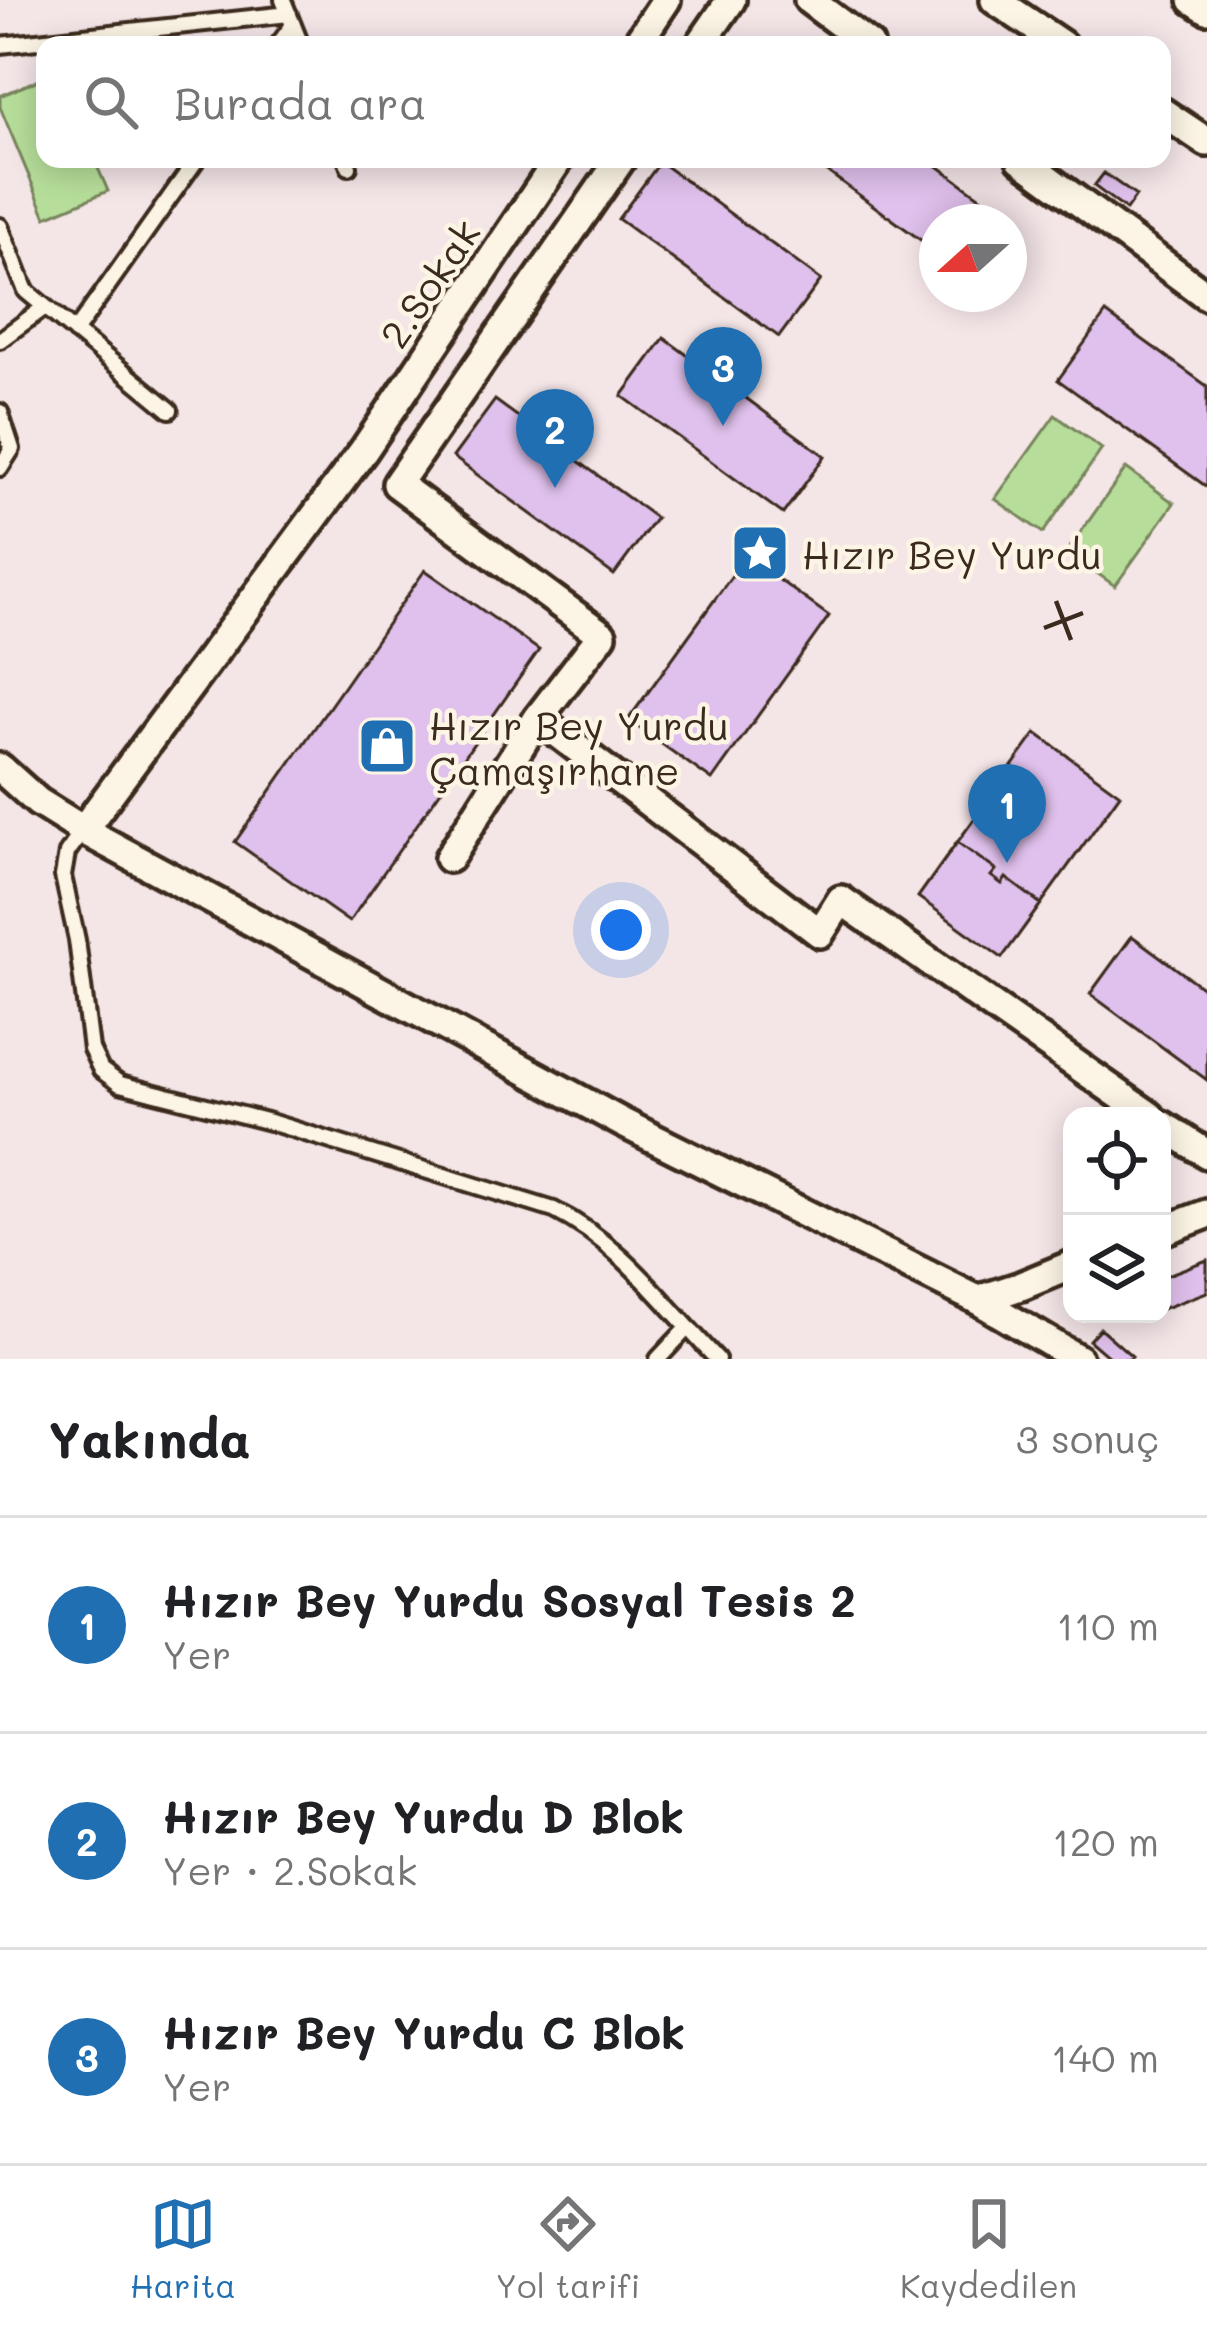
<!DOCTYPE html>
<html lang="tr">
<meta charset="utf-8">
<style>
:root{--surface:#fff;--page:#f6f6f6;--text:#202124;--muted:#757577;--line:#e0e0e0;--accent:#1f6fb2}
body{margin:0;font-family:Mali,sans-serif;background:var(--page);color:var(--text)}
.controls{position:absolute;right:36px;bottom:36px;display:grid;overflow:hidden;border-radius:24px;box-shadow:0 6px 30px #0003}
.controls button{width:108px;height:108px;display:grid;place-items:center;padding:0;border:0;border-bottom:3px solid var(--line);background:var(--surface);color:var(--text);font:60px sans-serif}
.compass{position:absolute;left:919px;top:204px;width:108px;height:108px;border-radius:50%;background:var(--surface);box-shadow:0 6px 30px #0003;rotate:249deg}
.you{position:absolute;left:621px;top:930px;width:42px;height:42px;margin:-30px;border:9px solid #fff;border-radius:50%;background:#1a73e8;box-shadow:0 0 0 18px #1a73e833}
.badge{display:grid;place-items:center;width:78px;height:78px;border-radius:50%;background:var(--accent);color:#fff;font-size:39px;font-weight:700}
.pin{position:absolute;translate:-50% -99px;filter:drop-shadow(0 3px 6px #0008)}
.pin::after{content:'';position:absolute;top:63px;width:42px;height:36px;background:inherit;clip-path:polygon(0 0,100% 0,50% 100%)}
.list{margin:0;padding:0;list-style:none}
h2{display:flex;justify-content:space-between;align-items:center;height:156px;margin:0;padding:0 48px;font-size:51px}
h2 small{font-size:39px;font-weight:400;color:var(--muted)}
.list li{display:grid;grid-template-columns:78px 1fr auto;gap:36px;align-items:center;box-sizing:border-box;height:216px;padding:0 48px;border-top:3px solid var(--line)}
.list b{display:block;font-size:45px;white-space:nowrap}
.list p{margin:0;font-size:39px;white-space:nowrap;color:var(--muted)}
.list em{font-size:39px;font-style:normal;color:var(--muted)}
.icon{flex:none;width:66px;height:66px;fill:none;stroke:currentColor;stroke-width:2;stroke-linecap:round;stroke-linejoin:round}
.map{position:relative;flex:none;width:1207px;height:1359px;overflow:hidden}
.search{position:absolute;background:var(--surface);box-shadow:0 6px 30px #0003;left:36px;right:36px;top:36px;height:132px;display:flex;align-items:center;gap:30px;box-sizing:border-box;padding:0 42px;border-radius:24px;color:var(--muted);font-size:45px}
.sheet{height:804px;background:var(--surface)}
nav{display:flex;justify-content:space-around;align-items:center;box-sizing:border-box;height:168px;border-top:3px solid var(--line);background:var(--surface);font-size:33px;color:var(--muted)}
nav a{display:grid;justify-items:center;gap:6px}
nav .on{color:var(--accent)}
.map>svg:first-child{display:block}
.green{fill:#b6de9a;stroke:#78845c;stroke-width:3}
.building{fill:#e0c0ec;stroke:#3b2a1e;stroke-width:3}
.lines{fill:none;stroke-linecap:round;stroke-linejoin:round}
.service-casing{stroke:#3b2a1e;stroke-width:22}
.minor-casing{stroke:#3b2a1e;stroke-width:36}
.service{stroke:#fcf5e5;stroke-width:14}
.minor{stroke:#fcf5e5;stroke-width:27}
.ticks{fill:none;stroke:#3b2a1e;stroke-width:4.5}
.labels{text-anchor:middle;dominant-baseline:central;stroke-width:9;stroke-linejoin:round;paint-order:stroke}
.street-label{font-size:39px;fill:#3b2a1e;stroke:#fcf5e5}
.poi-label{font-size:39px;fill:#3b2a1e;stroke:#fcf5e5;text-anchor:start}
</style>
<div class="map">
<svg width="1207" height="1359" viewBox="0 0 1207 1359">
<rect width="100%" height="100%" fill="#f4e5e7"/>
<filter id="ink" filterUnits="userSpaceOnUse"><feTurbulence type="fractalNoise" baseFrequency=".00833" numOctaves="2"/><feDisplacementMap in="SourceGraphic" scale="24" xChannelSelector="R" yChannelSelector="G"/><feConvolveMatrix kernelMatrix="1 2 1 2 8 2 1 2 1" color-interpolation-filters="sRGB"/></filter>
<g filter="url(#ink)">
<path class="green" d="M45,77V159H94L108,191L46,217L0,107V96Z
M1055,415L1102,449L1043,533L995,499Z
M1126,468L1174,503L1115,586L1067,552Z"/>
<path class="building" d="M810,159H928L1001,212L994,222H937V252Z
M660,162L821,280L779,337L618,219Z
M1104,173L1136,196L1126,210L1094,186Z
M1106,313L1207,386V487L1058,380Z
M664,338L825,456L783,514L622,396Z
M495,400L656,518L614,575L453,457Z
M746,556L829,616L712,780L628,720Z
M425,570L539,650L349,922L235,842Z
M1036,733L1120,794L1002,958L918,897Z
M957,842L996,870L991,876L1002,884L1006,878L1041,904L1002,958L918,897Z
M1132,936L1207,991V1080L1090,994Z
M1207,1260V1292L1162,1309V1277Z
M1100,1328L1132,1356L1129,1359H1111L1089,1340Z"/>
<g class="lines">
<defs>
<path id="service" d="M283,0L301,45
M0,45L289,14
M278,45L293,25
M346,159L349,167
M0,226L26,291L170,410
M75,332L197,159
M0,340L45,307
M0,412L12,449L0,468
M83,830L67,853L63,876L77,940L91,1049L101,1070L120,1084L270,1122L554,1210C621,1243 666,1306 717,1359
M658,1359L687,1328"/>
<path id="minor" d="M809,0L869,45
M995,0L1062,45
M1193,0L1207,9
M636,45L666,0
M700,45L731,0
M1162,112L1207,142
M1021,159L1207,296
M538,718L602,635L397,484L621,159
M0,768L38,802L83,830L623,1123L978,1300L1078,1359
M83,830L364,450L559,159
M449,858L538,718L820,933L841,900L1150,1116
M1162,1125L1207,1154
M1162,1231L1207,1214
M978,1300L1021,1286L1072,1265"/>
</defs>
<use href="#service" class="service-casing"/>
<use href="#minor" class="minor-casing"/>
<use href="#service" class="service"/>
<use href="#minor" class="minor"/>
</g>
</g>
<path class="ticks" d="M1056,601L1071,640M1044,628L1083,613"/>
<defs>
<symbol id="sight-square" viewBox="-11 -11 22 22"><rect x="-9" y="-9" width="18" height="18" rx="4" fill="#1f6fb2" stroke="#fcf5e5"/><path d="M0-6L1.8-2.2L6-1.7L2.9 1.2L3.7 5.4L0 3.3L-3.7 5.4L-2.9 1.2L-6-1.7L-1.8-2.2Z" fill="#fff"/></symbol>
<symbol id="shop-square" viewBox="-11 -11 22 22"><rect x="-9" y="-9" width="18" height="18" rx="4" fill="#1f6fb2" stroke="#fcf5e5"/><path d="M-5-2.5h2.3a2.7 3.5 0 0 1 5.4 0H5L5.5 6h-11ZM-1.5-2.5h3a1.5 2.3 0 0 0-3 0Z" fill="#fff"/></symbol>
</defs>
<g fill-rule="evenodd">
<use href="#sight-square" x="727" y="520" width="66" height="66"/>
<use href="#shop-square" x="354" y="713" width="66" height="66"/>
</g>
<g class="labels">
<g class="street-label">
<text transform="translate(429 283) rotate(-56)">2.Sokak</text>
</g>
<g class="poi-label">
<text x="802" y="553">Hızır Bey Yurdu</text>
<text x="429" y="724">Hızır Bey Yurdu<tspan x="429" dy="45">Çamaşırhane</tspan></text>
</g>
</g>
</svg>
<div class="controls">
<button><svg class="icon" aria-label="locate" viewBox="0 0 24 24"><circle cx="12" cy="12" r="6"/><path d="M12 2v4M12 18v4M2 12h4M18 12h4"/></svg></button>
<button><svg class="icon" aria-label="layers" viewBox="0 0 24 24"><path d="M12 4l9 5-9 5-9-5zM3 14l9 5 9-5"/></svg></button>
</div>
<svg class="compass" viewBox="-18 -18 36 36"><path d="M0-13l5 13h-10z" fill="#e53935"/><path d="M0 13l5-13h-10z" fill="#757577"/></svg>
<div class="you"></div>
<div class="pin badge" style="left:1007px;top:863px">1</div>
<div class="pin badge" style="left:555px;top:488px">2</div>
<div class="pin badge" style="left:723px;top:426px">3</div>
<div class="search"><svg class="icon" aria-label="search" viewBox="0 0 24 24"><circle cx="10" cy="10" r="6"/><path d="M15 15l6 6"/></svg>Burada ara</div>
</div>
<section class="sheet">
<h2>Yakında<small>3 sonuç</small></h2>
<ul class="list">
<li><span class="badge">1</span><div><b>Hızır Bey Yurdu Sosyal Tesis 2</b><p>Yer</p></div><em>110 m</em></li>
<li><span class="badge">2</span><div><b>Hızır Bey Yurdu D Blok</b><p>Yer · 2.Sokak</p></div><em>120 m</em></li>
<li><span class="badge">3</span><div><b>Hızır Bey Yurdu C Blok</b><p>Yer</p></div><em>140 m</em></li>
</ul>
</section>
<nav>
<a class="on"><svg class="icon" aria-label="map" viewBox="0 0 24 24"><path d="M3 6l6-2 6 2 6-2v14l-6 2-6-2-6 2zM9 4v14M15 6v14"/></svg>Harita</a>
<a><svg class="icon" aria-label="directions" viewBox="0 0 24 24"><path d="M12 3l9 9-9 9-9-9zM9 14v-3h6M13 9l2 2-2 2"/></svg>Yol tarifi</a>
<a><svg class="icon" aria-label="saved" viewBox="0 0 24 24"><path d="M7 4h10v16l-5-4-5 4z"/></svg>Kaydedilen</a>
</nav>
